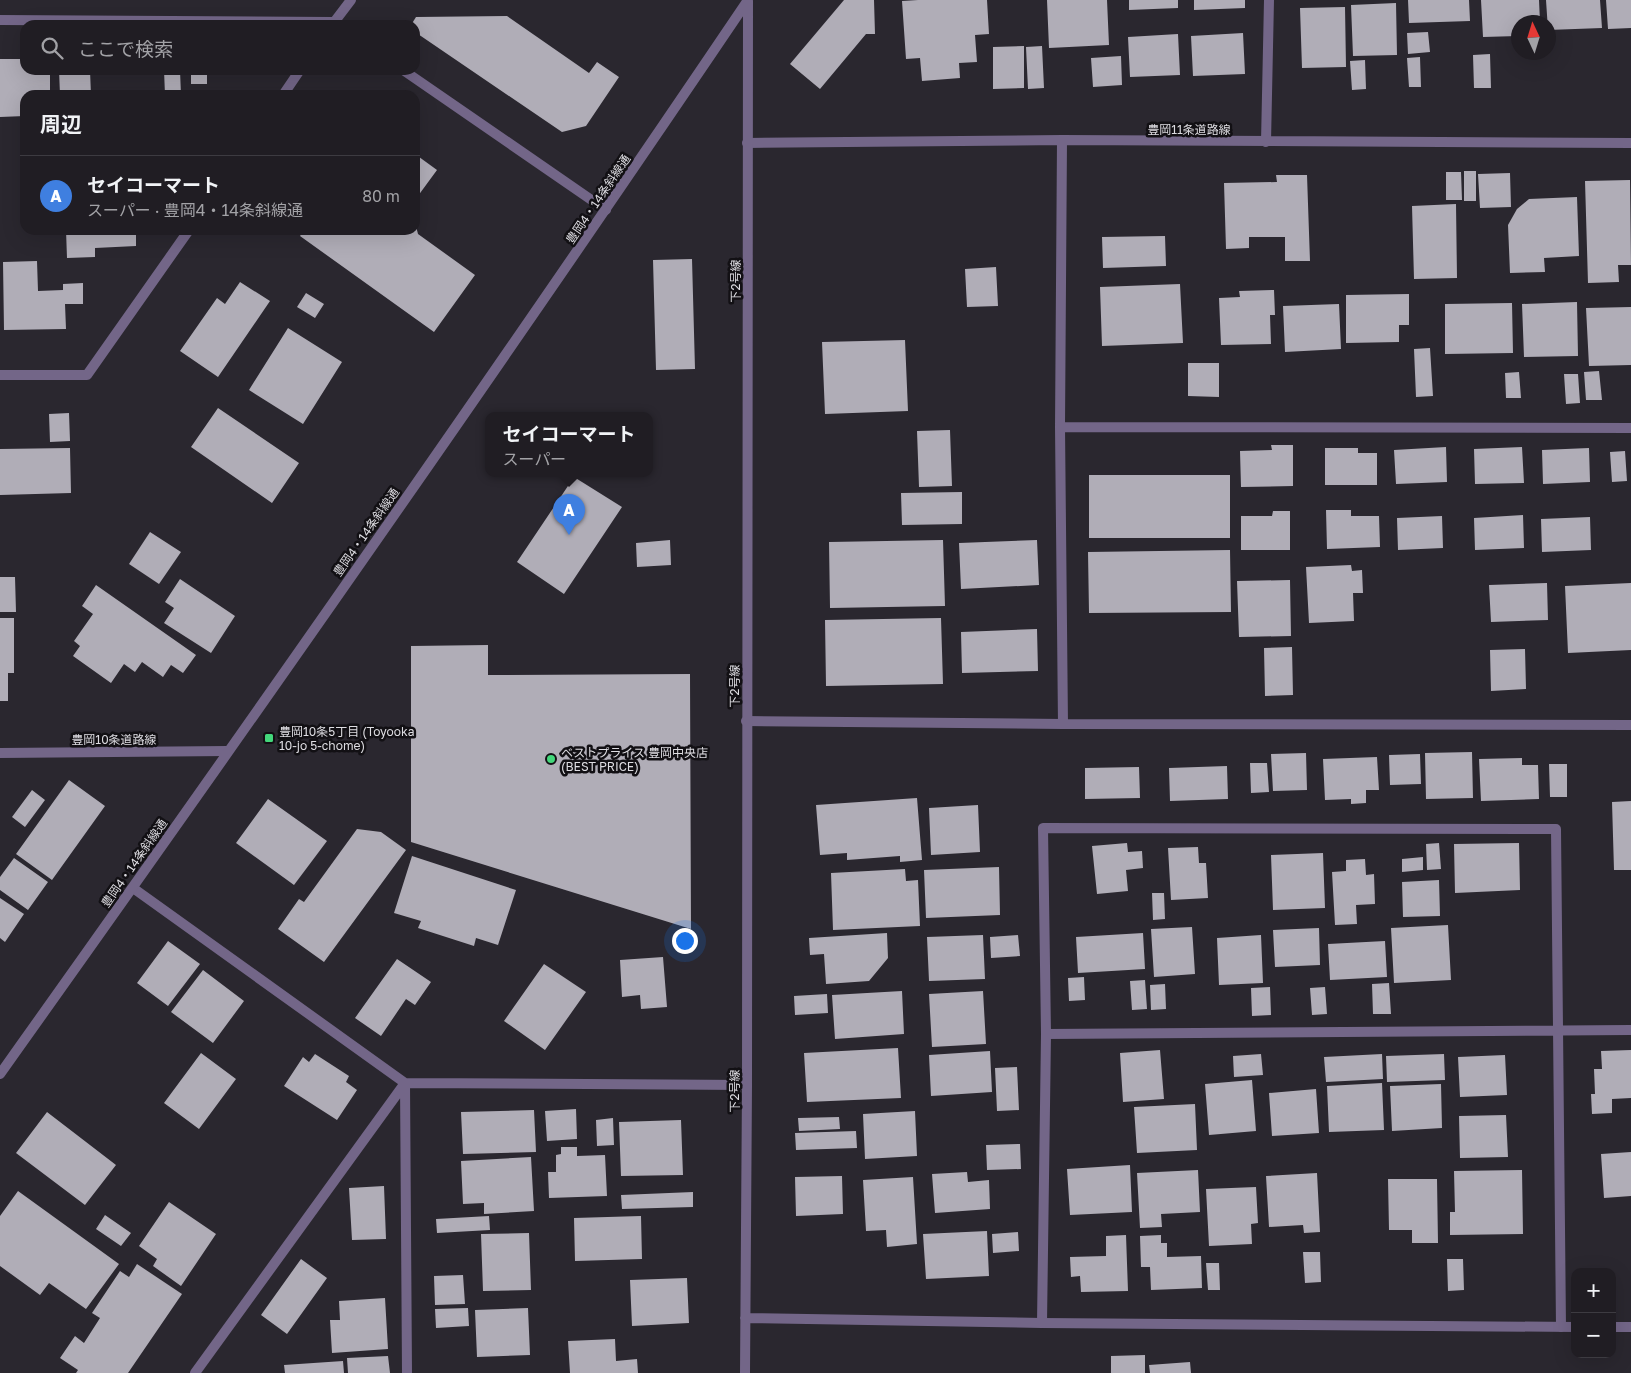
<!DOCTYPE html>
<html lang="ja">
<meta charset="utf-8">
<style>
:root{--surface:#201d23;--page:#28262b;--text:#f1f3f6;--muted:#a2a2a6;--line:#3d3b41;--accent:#db2777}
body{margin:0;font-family:"Golos Text","Noto Sans JP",sans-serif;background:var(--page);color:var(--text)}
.controls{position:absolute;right:15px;bottom:15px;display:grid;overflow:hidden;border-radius:10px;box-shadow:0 5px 20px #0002}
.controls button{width:45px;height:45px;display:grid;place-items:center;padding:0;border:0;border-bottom:1px solid var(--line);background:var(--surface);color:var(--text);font:25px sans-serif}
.compass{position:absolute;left:1511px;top:15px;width:45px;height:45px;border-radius:50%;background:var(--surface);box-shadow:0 5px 20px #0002;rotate:356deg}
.you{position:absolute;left:684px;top:940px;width:18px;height:18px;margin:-12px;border:4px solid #fff;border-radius:50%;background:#1a73e8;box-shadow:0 0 0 8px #1a73e833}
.badge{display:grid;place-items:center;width:32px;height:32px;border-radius:50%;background:var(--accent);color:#fff;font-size:16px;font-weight:700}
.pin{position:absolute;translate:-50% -41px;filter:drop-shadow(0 1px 2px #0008)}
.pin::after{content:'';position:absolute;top:26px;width:18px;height:15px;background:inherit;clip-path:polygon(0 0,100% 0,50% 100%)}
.popup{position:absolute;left:485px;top:412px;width:168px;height:65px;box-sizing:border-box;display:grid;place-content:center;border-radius:10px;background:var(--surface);filter:drop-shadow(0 1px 4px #0005);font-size:16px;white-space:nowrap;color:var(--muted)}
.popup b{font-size:19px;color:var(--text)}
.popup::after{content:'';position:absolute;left:50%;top:100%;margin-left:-10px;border:10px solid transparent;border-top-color:var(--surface)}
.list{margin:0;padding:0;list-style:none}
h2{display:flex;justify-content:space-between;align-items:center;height:65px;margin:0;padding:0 20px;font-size:21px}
h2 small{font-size:16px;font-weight:400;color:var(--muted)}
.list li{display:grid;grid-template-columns:32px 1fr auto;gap:15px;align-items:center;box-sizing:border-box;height:80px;padding:0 20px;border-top:1px solid var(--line)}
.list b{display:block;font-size:19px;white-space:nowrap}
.list p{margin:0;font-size:16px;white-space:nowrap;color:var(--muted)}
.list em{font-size:16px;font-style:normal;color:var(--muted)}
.icon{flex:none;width:28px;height:28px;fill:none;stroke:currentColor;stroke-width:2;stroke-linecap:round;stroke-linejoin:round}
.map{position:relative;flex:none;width:1631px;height:1373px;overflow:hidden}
.search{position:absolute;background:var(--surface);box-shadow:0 5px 20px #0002;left:20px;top:20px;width:400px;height:55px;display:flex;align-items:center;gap:12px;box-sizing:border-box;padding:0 18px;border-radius:15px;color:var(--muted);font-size:19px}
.panel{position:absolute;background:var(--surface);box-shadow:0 5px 20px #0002;left:20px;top:90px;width:400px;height:145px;border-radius:15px}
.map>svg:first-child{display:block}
.building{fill:#b0adb7}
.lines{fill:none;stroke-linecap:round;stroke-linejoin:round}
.minor{stroke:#736688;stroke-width:10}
.tertiary{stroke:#736688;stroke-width:10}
.poi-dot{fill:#43d77b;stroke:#121014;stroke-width:2}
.labels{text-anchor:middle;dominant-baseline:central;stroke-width:5;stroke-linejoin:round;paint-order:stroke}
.street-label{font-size:12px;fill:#dedde2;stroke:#121014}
.poi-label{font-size:12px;fill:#dedde2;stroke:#121014;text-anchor:start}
</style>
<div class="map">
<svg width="1631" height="1373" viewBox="0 0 1631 1373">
<rect width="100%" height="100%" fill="#2a272f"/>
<path class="building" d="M844,0H874L875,34H866L820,89L790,64Z
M918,0H987L989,34L975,35L977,62L959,63L960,78L922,81L920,58L906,59L902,1Z
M1047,0H1107L1109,45L1049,48Z
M1129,0H1178V8L1129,10Z
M1194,0H1245V8L1194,10Z
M1408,0H1469L1470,21L1409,23Z
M1481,0H1539L1540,22H1518V36L1483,37Z
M1546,0H1600L1602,28L1548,30Z
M1606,0H1631V28L1608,29Z
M1396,3L1397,55L1353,56L1351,5Z
M1345,7L1346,67L1302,68L1300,8Z
M507,16L589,73L597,62L619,77L586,126L562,132L415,32V25H411L416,17Z
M1428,32L1430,52L1408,54L1407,33Z
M1243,33L1245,74L1193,76L1191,36Z
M1178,34L1180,75L1130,77L1128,37Z
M1024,46V88L993,89V47Z
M1042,46L1044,88L1028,89L1026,47Z
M1490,54L1491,88H1474L1473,55Z
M1121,56L1122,85L1093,87L1091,58Z
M1420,57L1421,87H1409L1407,58Z
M0,59H25V70H50V95H25V116L0,117Z
M1365,60L1366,89L1352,90L1350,61Z
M59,70H90L91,95H60Z
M164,70H180L181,95H165Z
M191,70H207V84H191Z
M415,154L437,170L415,200Z
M1464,171H1476V201H1464Z
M1446,172H1461L1462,200H1446Z
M1510,173L1511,207L1480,208L1478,174Z
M1276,175H1307L1310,261H1285V237H1249V248L1226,249L1224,183L1277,182Z
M1630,180L1631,265H1618L1619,282L1588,283L1585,181Z
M1577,197L1579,256L1544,258L1545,272L1510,273L1508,225L1517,209L1529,199Z
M1456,204L1457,278L1414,279L1412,206Z
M415,222L418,234L475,275L434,332L300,236L304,230H415Z
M66,230H136V246L95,248V257L67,258Z
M1165,236L1166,266L1103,268L1102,237Z
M692,259L695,369L656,370L653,260Z
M37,261L38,291L63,290V284L83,283V304H65L66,329L4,330L3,262Z
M996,267L998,306L967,307L965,269Z
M240,282L270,301L218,377L180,351L217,298L225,304Z
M1180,284L1183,343L1102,346L1100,287Z
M1274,290L1275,315H1270L1271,344L1221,345L1219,298L1240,297L1239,291Z
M306,293L324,304L315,318L297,307Z
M1409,294V325H1399V342L1346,343V295Z
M1577,302L1578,356L1524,357L1522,304Z
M1512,303L1513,353L1445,354V304Z
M1339,304L1341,349L1285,352L1283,306Z
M1631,307V365L1589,366L1586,308Z
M288,328L342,362L303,424L249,390Z
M905,340L908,411L825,414L822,342Z
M1430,348L1433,396L1416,397L1414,349Z
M1188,363H1219V397L1188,396Z
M1599,371L1602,400H1586L1584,372Z
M1519,372L1521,398H1506L1505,373Z
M1564,374H1578L1580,403L1566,404Z
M218,408L299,463L272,503L191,447Z
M69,413L70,441L50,442L49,414Z
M950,430L952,486L919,487L917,431Z
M1271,445H1293V486L1241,487L1240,451L1272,450Z
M1446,447L1447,482L1396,484L1394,450Z
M1522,447L1524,483L1475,484L1474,449Z
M70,448L71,493L0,495V449Z
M1325,448H1358V453H1377V485H1325Z
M1589,448L1590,482L1543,484L1542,450Z
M1625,451L1627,481L1612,482L1610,452Z
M1089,475H1230V538H1089Z
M574,477L622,507L564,594L517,562Z
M962,492V524L902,525L901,493Z
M1326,510H1351V516H1379L1380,547L1327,549Z
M1273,511H1290V550H1241V516H1272Z
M1523,515L1524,548L1475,550L1474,518Z
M1442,516L1443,548L1398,550L1397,518Z
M1590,517L1591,550L1542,552L1541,519Z
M150,532L181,552L159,584L129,564Z
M670,540L671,565L637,567L636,543Z
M943,540L945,606L830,608L829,542Z
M1037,540L1039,585L961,589L959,543Z
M1230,550L1231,612L1089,613L1088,552Z
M1351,565L1352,571L1362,570L1363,593H1353L1354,621L1309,623L1306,567Z
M0,577H15L16,612H0Z
M180,579L235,616L211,653L164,623L174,608L165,602Z
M1290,580L1291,636L1239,637L1237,581Z
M1547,583L1548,620L1491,622L1489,585Z
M1631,583V650L1568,653L1565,586Z
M96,585L196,655L183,673L171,665L163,677L142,662L135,672L124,664L111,683L73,656L80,646L74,641L93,614L82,606Z
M0,618H14V673H8V701H0Z
M941,618L943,684L826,686L825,620Z
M1037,629L1038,671L962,673L961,632Z
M488,645V675L690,674L691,929L411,842V646Z
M1292,647L1293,695L1265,696L1264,648Z
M1525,649L1526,689L1491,691L1490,650Z
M1472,752L1473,798L1426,799L1425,753Z
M1306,753L1307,790L1273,791L1271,754Z
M1420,754L1421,784L1390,785L1389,755Z
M1377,757L1379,790H1366V803L1351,804V799L1325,800L1323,759Z
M1522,758V765H1538L1539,799L1481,801L1479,759Z
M1250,763H1267L1269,792L1251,793Z
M1549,764H1567V797H1550Z
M1227,766L1228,799L1170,801L1169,768Z
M1139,767L1140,798L1085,799V768Z
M69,780L105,806L52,880L16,854Z
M32,790L45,800L25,827L12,817Z
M917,798L922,860L900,862V856L847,860V853L820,855L816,805Z
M268,799L327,841L294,885L236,843Z
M1631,801V870H1614L1612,802Z
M978,805L980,852L931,855L929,808Z
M357,829L381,832L406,850L324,962L278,929L299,899L304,902Z
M1127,843L1128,852L1142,851L1143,868L1126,870L1128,891L1097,894L1092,846Z
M1439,843L1441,869L1427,870L1426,844Z
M1519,843L1520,890L1455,893L1454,844Z
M1198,847L1199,863H1206L1208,898L1171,900L1168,848Z
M1323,853L1325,908L1273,910L1271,855Z
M412,856L516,890L498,945L476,938L474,946L418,928L421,921L394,913Z
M1423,857V870L1402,872V859Z
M14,858L48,882L28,910L0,890V877Z
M1365,859L1366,875L1374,874L1375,904L1356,905L1357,924L1335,925L1332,872L1346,871V860Z
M999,867L1000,915L926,918L924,870Z
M905,869L906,881L918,880L920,926L833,930L831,873Z
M1439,880L1440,916L1403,917L1402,882Z
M1152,893H1164L1165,919L1153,920Z
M0,898L24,914L5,942L0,938Z
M1448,925L1451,980L1394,983L1391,928Z
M1192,927L1195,974L1154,977L1151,929Z
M1319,928L1320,965L1275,967L1273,930Z
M887,933L888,958L869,981L826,984L824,954L810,955L809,938Z
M1143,933L1145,969L1078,973L1076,937Z
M983,935L985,979L929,981L927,937Z
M1018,935L1020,956L991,958L990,937Z
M1261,935L1263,983L1219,985L1217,938Z
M168,941L200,964L168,1006L137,983Z
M1385,941L1387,977L1330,980L1328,944Z
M663,957L667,1007L641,1009L640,995L622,997L620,960Z
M397,959L431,982L415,1005L406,999L381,1036L355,1018Z
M544,964L586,992L545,1050L504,1021Z
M203,970L244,1001L213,1043L171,1012Z
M1084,977L1085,1000L1069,1001L1068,978Z
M1145,980L1147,1009L1132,1010L1130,981Z
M1389,983L1391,1014H1373L1372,984Z
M1165,984L1166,1009L1151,1010L1150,985Z
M1270,987L1271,1015L1252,1016L1251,988Z
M1325,987L1327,1014L1312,1015L1310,988Z
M902,991L904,1034L835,1039L832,995Z
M983,991L986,1044L932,1047L929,994Z
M827,994L828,1013L795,1015L794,996Z
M898,1048L901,1098L807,1102L804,1053Z
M1160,1050L1164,1099L1123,1102L1120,1053Z
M1631,1050V1098L1612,1099V1113L1592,1114L1591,1094H1595L1594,1069H1602L1601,1051Z
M990,1051L992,1092L931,1096L929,1055Z
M201,1053L236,1079L199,1129L164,1103Z
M315,1054L349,1076L346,1082L357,1090L337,1120L284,1086L303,1057L309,1062Z
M1261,1054L1263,1075L1234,1077L1233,1056Z
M1382,1054L1383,1079L1326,1082L1324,1057Z
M1444,1054L1445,1080L1387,1082L1386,1056Z
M1505,1055L1507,1095L1460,1097L1458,1057Z
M1017,1067L1019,1110L997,1111L995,1068Z
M1252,1080L1256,1131L1209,1135L1205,1084Z
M1382,1083L1384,1130L1329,1132L1327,1086Z
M1441,1084L1442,1128L1392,1131L1390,1086Z
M1316,1089L1319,1133L1272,1136L1269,1093Z
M1195,1104L1197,1150L1137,1153L1134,1107Z
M576,1109L577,1139L547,1141L545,1111Z
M534,1110L536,1152L463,1154L461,1112Z
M915,1111L917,1156L865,1159L863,1114Z
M47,1112L116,1165L85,1205L16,1153Z
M1506,1115L1508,1157L1460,1158L1459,1116Z
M839,1117L840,1129L799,1131L798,1118Z
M613,1118L614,1145L597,1146L596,1120Z
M681,1120L683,1175L621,1176L619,1122Z
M856,1131L857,1148L796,1150L795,1133Z
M1020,1144L1021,1169L987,1170L986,1145Z
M561,1147H577V1156L605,1155L607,1196L549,1198L548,1172H556V1155L561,1154Z
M1631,1152V1196L1604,1198L1601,1154Z
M531,1157L534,1211L484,1214V1203L463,1204L461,1161Z
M1130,1165L1132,1212L1070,1215L1067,1169Z
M1198,1170L1200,1212L1161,1214L1162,1227L1140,1228L1137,1173Z
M1522,1170L1523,1234L1450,1235V1212H1455L1454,1171Z
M967,1172L968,1182L989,1180L990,1209L935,1213L932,1174Z
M1317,1173L1320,1232L1304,1233L1303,1225L1269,1227L1266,1176Z
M842,1176L843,1214L796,1216L795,1177Z
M913,1177L917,1244L887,1247L886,1230L866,1231L863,1180Z
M1388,1179H1437L1438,1243H1412V1230H1389Z
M384,1186L386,1239L352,1240L349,1188Z
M1256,1187L1258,1223L1251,1224L1252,1244L1209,1246L1206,1189Z
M18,1191L119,1264L86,1309L49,1283L40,1295L0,1266V1216Z
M693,1192V1207L622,1209L621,1195Z
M169,1202L216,1234L181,1286L153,1266L157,1259L139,1246Z
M105,1215L131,1233L121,1246L96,1229Z
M489,1216L490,1230L437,1233L436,1219Z
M641,1216L642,1259L575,1261L574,1218Z
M987,1231L989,1276L926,1279L923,1234Z
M1018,1232L1019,1251L993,1253L992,1234Z
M529,1233L531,1290L483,1291L481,1234Z
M1126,1235L1128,1291L1081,1292L1080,1276L1071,1277L1070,1257L1106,1256V1236Z
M1161,1235V1243H1167V1257L1201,1256L1202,1288L1151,1290L1150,1267H1141L1140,1236Z
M1303,1252H1320L1321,1282L1305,1283Z
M301,1259L327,1278L287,1334L261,1315Z
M1447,1259H1463L1464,1290L1448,1291Z
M1206,1263H1219L1220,1290H1208Z
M137,1264L182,1294L128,1373H76L78,1370L60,1358L75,1336L84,1343L100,1318L92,1313L120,1271L129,1277Z
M463,1275L465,1304L435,1305L434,1276Z
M687,1278L689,1323L632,1326L630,1280Z
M385,1298L388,1349L332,1353L330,1320H340L339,1301Z
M468,1308L469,1326L436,1328L435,1309Z
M528,1308L530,1355L477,1357L475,1310Z
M615,1339L616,1361L637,1359L638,1373H570L568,1341Z
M1145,1355V1373H1111V1356Z
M388,1356L390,1373H348L347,1358Z
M343,1361L344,1373H285L284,1365Z
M1190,1362L1191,1373H1150L1149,1365Z"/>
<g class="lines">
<path class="minor" d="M0,20L334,22L338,25
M332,25L351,0
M403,70L606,210
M283,95L300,70
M1062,140L1060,427L1063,724
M1266,142L1269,0
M747,143L1062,140L1631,143
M0,375H87L189,230
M1060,427L1631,428
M746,721L1063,724L1631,725
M0,753L228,751
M133,888L405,1083L747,1085
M1046,1034L1631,1030
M405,1083L407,1373
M1042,1323L1046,1034L1043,828L1556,829L1561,1327
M195,1373L405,1083"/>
<path class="tertiary" d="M0,1074C253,719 504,361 748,0
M745,1318L1042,1323L1575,1327
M1612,1327H1631
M745,1373L747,1085L748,0"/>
</g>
<g class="poi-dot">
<rect x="264" y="733" width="10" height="10" rx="2.5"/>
<circle cx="551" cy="759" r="5"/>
</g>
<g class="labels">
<g class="street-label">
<text x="1189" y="129">豊岡11条道路線</text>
<text transform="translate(598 199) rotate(-56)">豊岡4・14条斜線通</text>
<text transform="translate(735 281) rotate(-90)">下2号線</text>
<text transform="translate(366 532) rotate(-55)">豊岡4・14条斜線通</text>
<text transform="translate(734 686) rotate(-90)">下2号線</text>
<text x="114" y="739">豊岡10条道路線</text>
<text transform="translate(134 863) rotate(-55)">豊岡4・14条斜線通</text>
<text transform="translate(734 1091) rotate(-90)">下2号線</text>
</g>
<g class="poi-label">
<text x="279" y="731">豊岡10条5丁目 (Toyooka<tspan x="279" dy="14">10-jo 5-chome)</tspan></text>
<text x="561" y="752">ベストプライス 豊岡中央店<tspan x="561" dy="14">(BEST PRICE)</tspan></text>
</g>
</g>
</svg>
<div class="controls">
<button>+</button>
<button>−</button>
</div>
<svg class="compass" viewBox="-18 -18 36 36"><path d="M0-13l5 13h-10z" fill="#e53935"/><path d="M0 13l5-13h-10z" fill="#a2a2a6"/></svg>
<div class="you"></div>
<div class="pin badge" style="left:569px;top:535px;background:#3f7fe0">A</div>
<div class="popup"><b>セイコーマート</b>スーパー</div>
<div class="search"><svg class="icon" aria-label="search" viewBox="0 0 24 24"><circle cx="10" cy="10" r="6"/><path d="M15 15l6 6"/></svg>ここで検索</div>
<section class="panel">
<h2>周辺<small></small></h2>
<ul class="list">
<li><span class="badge" style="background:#3f7fe0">A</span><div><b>セイコーマート</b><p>スーパー · 豊岡4・14条斜線通</p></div><em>80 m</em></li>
</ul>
</section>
</div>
